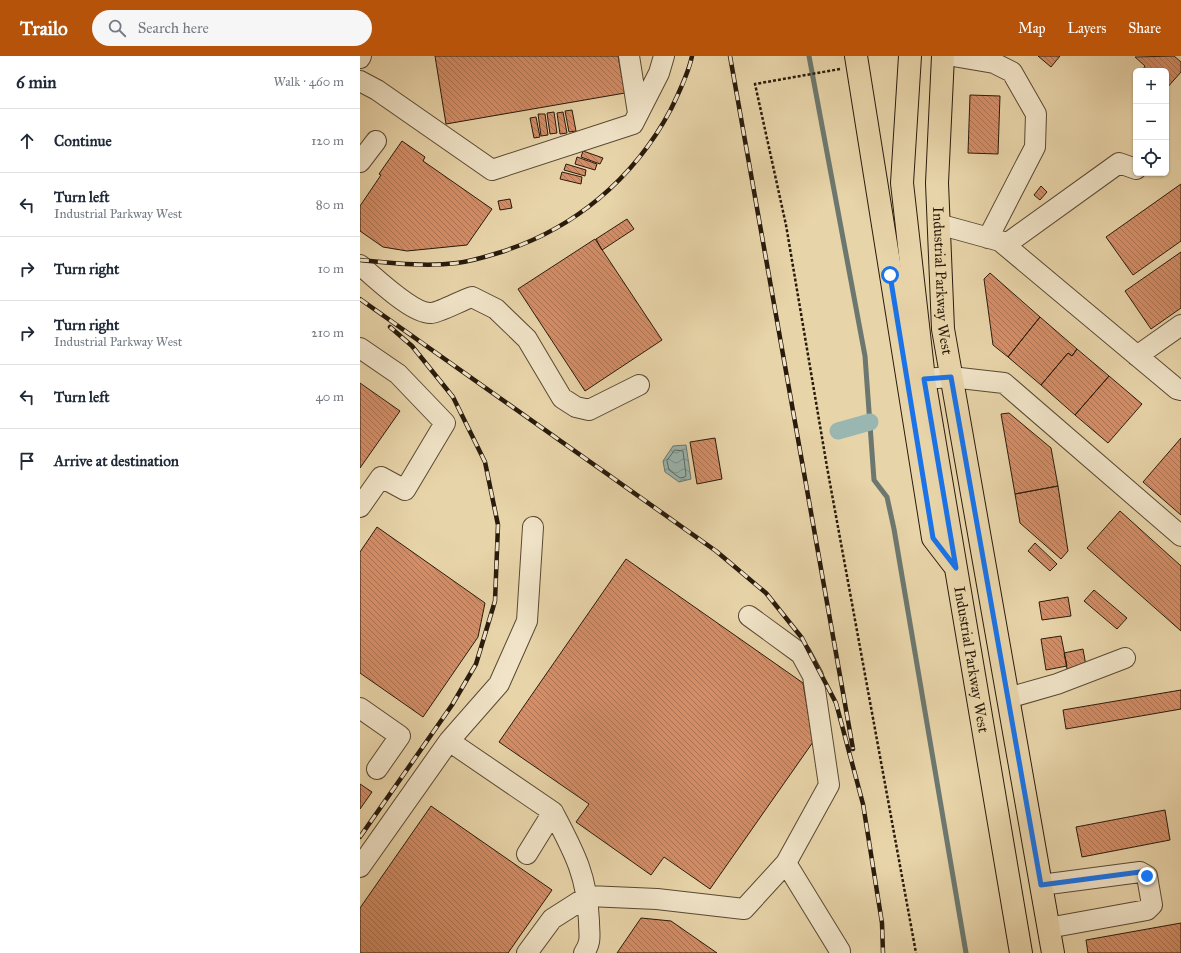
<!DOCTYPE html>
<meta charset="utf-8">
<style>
:root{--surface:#fff;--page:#f6f6f7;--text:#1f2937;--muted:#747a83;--line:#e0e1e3;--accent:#b45309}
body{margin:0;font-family:"IM FELL Great Primer",serif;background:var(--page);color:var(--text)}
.controls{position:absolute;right:12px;top:12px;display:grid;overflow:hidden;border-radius:6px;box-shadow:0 1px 3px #0004}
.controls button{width:36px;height:36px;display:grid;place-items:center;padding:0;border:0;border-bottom:1px solid var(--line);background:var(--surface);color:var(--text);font:20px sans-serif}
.stop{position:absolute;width:12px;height:12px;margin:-9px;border:3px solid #1a73e8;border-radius:50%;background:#fff}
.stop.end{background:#1a73e8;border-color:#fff;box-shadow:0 1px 4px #0008}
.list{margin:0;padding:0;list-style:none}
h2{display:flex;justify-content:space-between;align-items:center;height:52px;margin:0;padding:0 16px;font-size:17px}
h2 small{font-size:13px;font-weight:400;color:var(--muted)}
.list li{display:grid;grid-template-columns:26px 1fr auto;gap:12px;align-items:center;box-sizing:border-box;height:64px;padding:0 16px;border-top:1px solid var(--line)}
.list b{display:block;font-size:15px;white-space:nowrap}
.list p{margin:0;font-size:13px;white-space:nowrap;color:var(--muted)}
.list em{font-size:13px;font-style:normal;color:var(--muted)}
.icon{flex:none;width:22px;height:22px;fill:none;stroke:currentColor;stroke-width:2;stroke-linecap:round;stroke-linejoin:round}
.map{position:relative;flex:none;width:821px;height:897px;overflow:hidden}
header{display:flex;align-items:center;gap:24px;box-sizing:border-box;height:56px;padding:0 20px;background:var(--accent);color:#fff}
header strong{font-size:19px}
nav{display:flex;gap:22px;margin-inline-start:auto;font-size:14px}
.search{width:280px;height:36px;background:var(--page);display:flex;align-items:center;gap:10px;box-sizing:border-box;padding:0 14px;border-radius:22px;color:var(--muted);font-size:15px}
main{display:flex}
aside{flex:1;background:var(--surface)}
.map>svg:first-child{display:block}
.water{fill:url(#water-waves);stroke:#6c786f}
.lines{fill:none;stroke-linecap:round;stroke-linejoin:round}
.shore{stroke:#61685e;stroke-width:1}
.stream{stroke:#6c786f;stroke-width:5}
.canal{stroke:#99b6b1;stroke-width:17}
.building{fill:url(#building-back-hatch);stroke:#291b0c}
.minor-casing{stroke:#594933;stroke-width:22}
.major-casing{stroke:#291b0c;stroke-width:24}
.path{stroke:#291b0c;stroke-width:2.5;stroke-dasharray:3 2;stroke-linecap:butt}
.minor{stroke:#f0e3c7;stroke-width:20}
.major{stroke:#e8d4a9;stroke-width:22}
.rail-casing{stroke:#291b0c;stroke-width:4.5}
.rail{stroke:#f0e3c7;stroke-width:3;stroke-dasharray:9;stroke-linecap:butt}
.route{stroke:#1a73e8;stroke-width:5}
.labels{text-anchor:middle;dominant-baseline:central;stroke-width:3;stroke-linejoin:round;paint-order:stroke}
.street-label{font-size:15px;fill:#291b0c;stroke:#f0e3c7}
</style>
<header>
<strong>Trailo</strong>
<div class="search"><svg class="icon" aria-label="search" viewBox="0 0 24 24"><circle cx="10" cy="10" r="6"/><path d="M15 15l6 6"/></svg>Search here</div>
<nav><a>Map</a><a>Layers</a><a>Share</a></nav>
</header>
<main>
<aside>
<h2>6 min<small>Walk · 460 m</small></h2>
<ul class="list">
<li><svg class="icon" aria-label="ahead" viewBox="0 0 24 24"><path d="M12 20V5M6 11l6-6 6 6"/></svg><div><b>Continue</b></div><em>120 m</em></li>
<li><svg class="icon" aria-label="left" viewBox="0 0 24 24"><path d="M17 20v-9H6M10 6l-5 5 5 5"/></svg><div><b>Turn left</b><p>Industrial Parkway West</p></div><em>80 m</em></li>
<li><svg class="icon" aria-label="right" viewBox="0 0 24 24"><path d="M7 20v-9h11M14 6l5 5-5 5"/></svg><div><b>Turn right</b></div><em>10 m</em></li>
<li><svg class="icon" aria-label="right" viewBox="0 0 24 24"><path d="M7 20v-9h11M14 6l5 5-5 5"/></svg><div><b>Turn right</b><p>Industrial Parkway West</p></div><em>210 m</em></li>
<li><svg class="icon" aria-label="left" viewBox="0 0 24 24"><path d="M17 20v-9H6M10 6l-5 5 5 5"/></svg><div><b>Turn left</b></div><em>40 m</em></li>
<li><svg class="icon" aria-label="arrive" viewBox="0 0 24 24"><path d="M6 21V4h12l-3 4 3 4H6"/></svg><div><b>Arrive at destination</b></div></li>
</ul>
</aside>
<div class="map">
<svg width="821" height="897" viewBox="0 0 821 897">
<defs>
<pattern id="water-waves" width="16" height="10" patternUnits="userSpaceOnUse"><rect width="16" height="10" fill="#99b6b1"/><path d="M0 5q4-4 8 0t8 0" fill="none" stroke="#7d938e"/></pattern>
<pattern id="building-back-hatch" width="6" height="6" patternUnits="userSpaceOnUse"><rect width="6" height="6" fill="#d58e67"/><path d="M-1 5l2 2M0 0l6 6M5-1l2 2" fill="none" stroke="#ad7353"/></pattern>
</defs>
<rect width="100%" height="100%" fill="#e8d4a9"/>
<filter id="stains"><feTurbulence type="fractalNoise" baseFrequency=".005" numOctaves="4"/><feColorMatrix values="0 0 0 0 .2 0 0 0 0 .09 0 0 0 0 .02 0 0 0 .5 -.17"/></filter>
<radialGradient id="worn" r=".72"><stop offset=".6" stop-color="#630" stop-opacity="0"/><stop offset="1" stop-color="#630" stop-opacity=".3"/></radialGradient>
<path class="water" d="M326,389L331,423L319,426L305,416L303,405L313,390Z"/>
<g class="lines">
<path class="shore" d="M315,394L323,395L326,419L325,421L320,422L309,414L307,405Z"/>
<path class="stream" d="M449,0L505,300L514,424L527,441L534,473L606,897"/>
<path class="canal" d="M478,375L510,366"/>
</g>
<path class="building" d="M75,0H258L265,37L86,68Z
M678,0H700L691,11Z
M814,0L821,6V16L806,33V15H782L785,10L775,1Z
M610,39L640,40L638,98L608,97Z
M212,54L216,75L209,76L205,55Z
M194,56L197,77L190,78L187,57Z
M203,56L207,77L200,78L197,57Z
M178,58H185L188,79L181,80Z
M176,61L180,81L174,82L170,62Z
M42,85L65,101L63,105L132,153L107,189L47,195L23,191L0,175V150L21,119L19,118Z
M223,95L243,102L240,108L221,101Z
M217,101L237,108L235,114L215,108Z
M206,108L226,114L225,120L204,114Z
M202,116L222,121L221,128L200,123Z
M821,128V185L773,219L746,181Z
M681,130L687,136L680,144L674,139Z
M150,143L152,152L140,154L138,145Z
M267,163L274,173L242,194L236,183Z
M235,183L302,284L225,335L158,233Z
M821,196V252L791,273L765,235Z
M630,217L680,261L648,301L633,289L624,223Z
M680,261L717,293L712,300L708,297L681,329L648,301Z
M717,293L749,320L715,359L681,329L708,297L712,300Z
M749,320L782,348L748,387L715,359Z
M0,327L40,355L0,412Z
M649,357L691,392L698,430L655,438L641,358Z
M355,382L362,423L337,428L330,386Z
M821,382V459L783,426Z
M698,430L708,495L701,503L660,467L655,438Z
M760,455L821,510V575L727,492Z
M17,471L125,547L118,581L63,661L0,617V496Z
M675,487L697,508L690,515L668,495Z
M266,503L443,627L453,686L350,833L304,801L291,819L216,766L229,748L139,686Z
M734,534L767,562L757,573L724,545Z
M708,541L711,560L682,564L679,546Z
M701,580L707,610L686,614L681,583Z
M723,593L726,610L707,613L704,597Z
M821,634V653L706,673L703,654Z
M0,728L12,736L0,753Z
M71,750L192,834L148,897H0V852Z
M805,754L810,784L722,801L716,771Z
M281,862L311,865L357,897H257Z
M821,867V897H728L726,884Z"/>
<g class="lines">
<defs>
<path id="minor" d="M269,0L278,57
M593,0L634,7L652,16L676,58L675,91L628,182
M0,2L1,0
M0,25L17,34L132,114L273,68L299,17L304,0
M0,106L16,85
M578,168L640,185L817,333L821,334
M645,189L759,107L776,113
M0,209C15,221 52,258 71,257C79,257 102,244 112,241L136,253L167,283L202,342L216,351L229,354L279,329
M0,292L38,318L85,367L45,434L21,421L0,451
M777,300L821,269
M564,323L591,321L644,327L821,480
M173,471L167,565L139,628L89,685L193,756
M389,560L441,598L453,620L469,729L426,807L480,895V897
M648,642L697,628L765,602
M0,652L40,680L17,713
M167,798L193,756C214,796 227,819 229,865C229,879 232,885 224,897
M0,811L89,685
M681,829L780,816L787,820L792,849L787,854L688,872
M228,840L297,843L384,853L426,807
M167,897L192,863L228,840"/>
<g id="major">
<path d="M496,0L573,482L593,508"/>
<path id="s1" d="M550,0L542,127L564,323L661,897"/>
<path id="s2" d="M583,0L577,127L583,273L693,897"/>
</g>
</defs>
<use href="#minor" class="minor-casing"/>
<use href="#major" class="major-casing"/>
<path class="path" d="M480,13L395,28L426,169L467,411L556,897"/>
<use href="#minor" class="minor"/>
<use href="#major" class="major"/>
<defs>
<path id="rail" d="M370,0L493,693
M0,204C32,207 65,211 97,207C111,205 125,201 138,197C213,174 274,123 311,53C319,36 328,19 332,0
M0,243L356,495L406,537L442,582L476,647L503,748L522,867L523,897
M0,781L92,649L116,608L135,545L138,469L125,406L93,341L52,290L30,271"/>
</defs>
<use href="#rail" class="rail-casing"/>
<use href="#rail" class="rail"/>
</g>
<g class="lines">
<path class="route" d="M530,219L573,482L596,512L564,323L591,321L681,829L780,816L787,820"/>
</g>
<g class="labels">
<g class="street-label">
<text stroke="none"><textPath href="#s2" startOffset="225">Industrial Parkway West</textPath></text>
<text stroke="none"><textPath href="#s1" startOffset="609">Industrial Parkway West</textPath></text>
</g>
</g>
<rect width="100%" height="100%" filter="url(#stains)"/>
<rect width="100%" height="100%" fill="url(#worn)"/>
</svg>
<div class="controls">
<button>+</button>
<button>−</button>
<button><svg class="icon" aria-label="locate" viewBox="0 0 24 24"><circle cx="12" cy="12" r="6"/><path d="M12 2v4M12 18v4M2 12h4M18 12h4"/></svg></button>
</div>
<div class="stop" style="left:530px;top:219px"></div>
<div class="stop end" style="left:787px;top:820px"></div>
</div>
</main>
